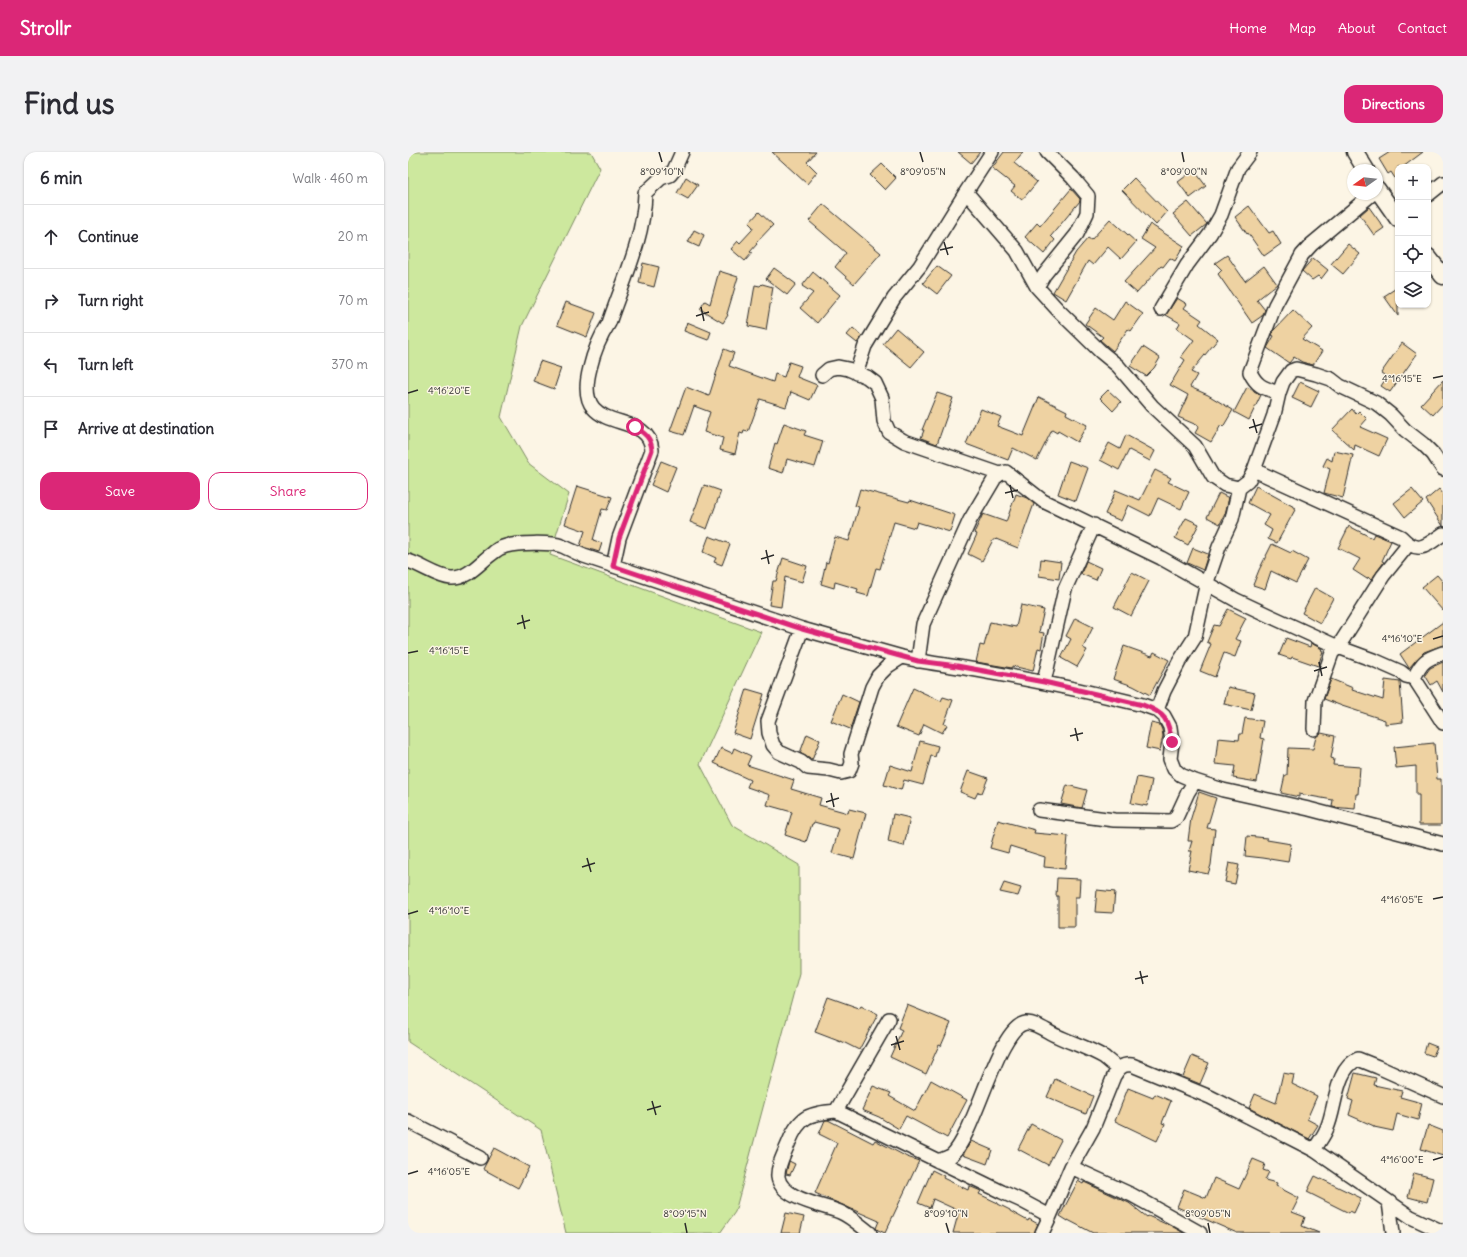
<!DOCTYPE html>
<meta charset="utf-8">
<style>
:root{--surface:#fff;--page:#f2f2f3;--text:#2b2b33;--muted:#7c7c81;--line:#e1e1e2;--accent:#db2777}
body{margin:0;font-family:Delius,sans-serif;background:var(--page);color:var(--text)}
.controls{position:absolute;right:12px;top:12px;display:grid;overflow:hidden;border-radius:8px;box-shadow:0 1px 3px #0004}
.controls button{width:36px;height:36px;display:grid;place-items:center;padding:0;border:0;border-bottom:1px solid var(--line);background:var(--surface);color:var(--text);font:20px sans-serif}
.compass{position:absolute;left:939px;top:12px;width:36px;height:36px;border-radius:50%;background:var(--surface);box-shadow:0 1px 3px #0004;rotate:255deg}
.stop{position:absolute;width:12px;height:12px;margin:-9px;border:3px solid #db2777;border-radius:50%;background:#fff}
.stop.end{background:#db2777;border-color:#fff;box-shadow:0 1px 4px #0008}
.list{margin:0;padding:0;list-style:none}
h2{display:flex;justify-content:space-between;align-items:center;height:52px;margin:0;padding:0 16px;font-size:17px}
h2 small{font-size:13px;font-weight:400;color:var(--muted)}
.list li{display:grid;grid-template-columns:26px 1fr auto;gap:12px;align-items:center;box-sizing:border-box;height:64px;padding:0 16px;border-top:1px solid var(--line)}
.list b{display:block;font-size:15px;white-space:nowrap}
.list em{font-size:13px;font-style:normal;color:var(--muted)}
.actions{display:flex;gap:8px;padding:12px 16px}
.actions a{flex:1;padding:9px 0;border:1px solid var(--accent);border-radius:12px;text-align:center;font-size:14px;color:var(--accent)}
.actions .main{background:var(--accent);color:#fff}
.icon{flex:none;width:22px;height:22px;fill:none;stroke:currentColor;stroke-width:2;stroke-linecap:round;stroke-linejoin:round}
.map{position:relative;flex:none;width:1035px;height:1081px;overflow:hidden;border-radius:12px}
header{display:flex;align-items:center;gap:24px;box-sizing:border-box;height:56px;padding:0 20px;background:var(--accent);color:#fff}
header strong{font-size:19px}
nav{display:flex;gap:22px;margin-inline-start:auto;font-size:14px}
.intro{display:flex;align-items:center;justify-content:space-between;box-sizing:border-box;height:96px;padding:0 24px}
h1{margin:0;font-size:28px}
.button{padding:10px 18px;border-radius:12px;background:var(--accent);color:#fff;font-size:14px;font-weight:700}
main{display:flex;gap:24px;padding:0 24px}
aside{flex:1;background:var(--surface);border-radius:12px;box-shadow:0 1px 3px #0004}
.map>svg:first-child{display:block}
.green{fill:#cde89e;stroke:#7c8a64}
.building{fill:#eed2a2;stroke:#2b2b2b}
.lines{fill:none;stroke-linecap:round;stroke-linejoin:round}
.minor-casing{stroke:#2b2b2b;stroke-width:16}
.tertiary-casing{stroke:#2b2b2b;stroke-width:19}
.minor{stroke:#fcf5e5;stroke-width:13}
.tertiary{stroke:#fcf5e5;stroke-width:16}
.route{stroke:#db2777;stroke-width:5}
.ticks{fill:none;stroke:#2b2b2b;stroke-width:1.5}
.ticks-label{font-size:10px;text-anchor:middle;fill:#2b2b2b;stroke:#fcf5e5;stroke-width:3;stroke-linejoin:round;paint-order:stroke}
</style>
<header>
<strong>Strollr</strong>
<nav><a>Home</a><a>Map</a><a>About</a><a>Contact</a></nav>
</header>
<div class="intro"><h1>Find us</h1><a class="button">Directions</a></div>
<main>
<aside>
<h2>6 min<small>Walk · 460 m</small></h2>
<ul class="list">
<li><svg class="icon" aria-label="ahead" viewBox="0 0 24 24"><path d="M12 20V5M6 11l6-6 6 6"/></svg><div><b>Continue</b></div><em>20 m</em></li>
<li><svg class="icon" aria-label="right" viewBox="0 0 24 24"><path d="M7 20v-9h11M14 6l5 5-5 5"/></svg><div><b>Turn right</b></div><em>70 m</em></li>
<li><svg class="icon" aria-label="left" viewBox="0 0 24 24"><path d="M17 20v-9H6M10 6l-5 5 5 5"/></svg><div><b>Turn left</b></div><em>370 m</em></li>
<li><svg class="icon" aria-label="arrive" viewBox="0 0 24 24"><path d="M6 21V4h12l-3 4 3 4H6"/></svg><div><b>Arrive at destination</b></div></li>
</ul>
<div class="actions"><a class="main">Save</a><a>Share</a></div>
</aside>
<div class="map">
<svg width="1035" height="1081" viewBox="0 0 1035 1081">
<rect width="100%" height="100%" fill="#fcf5e5"/>
<filter id="ink" filterUnits="userSpaceOnUse"><feTurbulence type="fractalNoise" baseFrequency=".025" numOctaves="2"/><feDisplacementMap in="SourceGraphic" scale="8" xChannelSelector="R" yChannelSelector="G"/><feConvolveMatrix kernelMatrix="1 2 1 2 8 2 1 2 1" color-interpolation-filters="sRGB"/></filter>
<g filter="url(#ink)">
<path class="green" d="M0,0H183L192,16L114,174L93,265L120,311L161,342L142,403L353,480L292,612L324,673L391,713V821L327,1060L312,1081H158L133,978L0,890Z"/>
<path class="building" d="M364,0H408L399,10L409,20L399,32Z
M550,0H572L563,11Z
M596,0H615L606,11L629,30L614,48L603,39L607,34L584,16Z
M982,0H1015L995,15H990V31L983,20L980,22L971,7Z
M474,12L488,26L477,38L462,23Z
M786,18L798,34L782,46L770,30Z
M278,25L290,33L280,47L269,41Z
M726,26L759,60L748,73L714,38Z
M663,37L672,47V49L643,84L647,88L636,102L617,85L629,71L632,74Z
M780,50L799,72L784,84L765,62Z
M415,52L473,101L446,132L427,115L438,101L401,69Z
M841,54L861,81L865,79L873,92L856,104L840,81L839,82L827,65Z
M961,55L976,76L966,83L952,63Z
M351,60L365,73L348,91L349,92L342,100L344,101L337,109L323,97L330,89L332,91L344,78L345,75L341,71Z
M702,67L728,90L713,107L700,95L685,113L680,109L658,148L645,140L668,100L680,86L683,88Z
M742,72L776,94L767,109L762,106L755,115L753,114L729,141L716,130L747,96L733,87Z
M286,78L296,83L291,95L280,90Z
M940,92L952,102L935,122L923,112Z
M819,103L837,129L856,114L869,132L849,148L857,158L854,164L844,171L810,122L814,118L807,111Z
M905,106L920,118L913,127L910,124L904,128L894,119Z
M235,111L251,115L246,135L231,131Z
M529,114L543,124L529,142L515,131Z
M366,116L388,132L379,143L358,127Z
M311,119L330,125L319,162L320,163L315,171L292,157L297,149L302,152Z
M405,120L432,143L409,171L392,156L405,141L394,134Z
M354,132L365,135L358,178L340,174L347,133L352,134Z
M990,135V164L976,144Z
M769,146L779,152L776,156L794,168L791,172L810,187L783,220L789,223L782,235L800,243L825,258L815,275L813,273L803,290L787,281L791,274L770,265L780,243L762,233L777,208L773,205L786,188L769,176L772,171L758,163Z
M717,149L735,162L723,179L720,177L705,199L692,188L695,185L677,172L688,156L705,168Z
M158,150L188,161L179,185L149,173Z
M885,158L904,176L894,187L914,199L905,213L894,210L886,205L881,211L859,196L866,184L864,183L866,178Z
M279,170L303,180L300,188L276,179Z
M445,176L454,184L449,191L439,183Z
M488,176L516,200L503,215L475,192Z
M994,191L1009,202L982,240L973,234L979,225L973,221Z
M735,195L752,206L746,216L738,224L722,214Z
M316,197L326,201L321,214L365,230L367,222L376,225L381,210L393,214L389,225L409,233L402,248L383,240L378,255L352,247L340,280L336,279L335,282L332,281L327,302L312,298L315,286L296,280L302,260L286,254L276,283L262,279L278,235L301,244Z
M132,209L153,216L146,237L125,229Z
M1035,228V252L1025,263L1013,252Z
M892,230L911,239L903,255L884,246Z
M839,235L853,243L841,268L826,260Z
M700,238L713,250L705,259L692,246Z
M529,241L545,246L529,292L513,286L516,278H514Z
M631,245L659,259L658,262L679,273L669,290L650,279L649,281L644,278L629,308L605,296L600,308L558,292L573,257L593,265L589,274L615,284Z
M944,257L948,262L951,259L959,267L952,275L979,287L971,304L947,293L946,298L924,278Z
M376,271L398,279L396,283L415,289L407,315L379,307L375,321L360,316L367,291L369,292Z
M718,283L747,299L742,309L721,298L711,318L692,308L701,291L712,297Z
M926,299L945,303L935,346L916,341L922,317L915,314L919,306L924,309Z
M253,309L268,315L258,340L243,333Z
M661,309L680,316L668,349L650,342Z
M747,318L763,326L760,330L781,340L773,357L750,346L742,364L720,353L713,369L697,362L708,338L732,348Z
M296,333L313,339L299,377L282,370Z
M169,334L204,345L199,358L194,357L185,388L194,391L191,400L172,394L177,379L157,372Z
M848,334L888,356L869,391L860,387L864,378L856,373L862,363L840,351Z
M452,337L501,350L502,348L547,363L542,380L509,370L507,376L486,370L472,417L468,416L460,444L449,441L450,437L427,430L426,436L413,432L418,410L420,411L427,385L441,389L451,355L447,354Z
M1004,337L1015,350L997,365L986,351Z
M1031,337L1035,342V374L1018,348Z
M811,341L821,346L817,362L812,372L799,365Z
M608,342L619,346L626,352L610,396L588,387L587,388H585L574,409L560,402L569,382L566,381L575,362L598,370Z
M778,366L791,372L780,393L767,386Z
M941,374L964,386L966,382L983,389L974,409L976,410L963,428L960,425L959,427L945,418L952,407L930,396Z
M301,384L322,392L314,413L306,410L308,406L295,400Z
M864,392L883,401L884,399L900,408L888,431L863,419L857,437L845,433L851,418Z
M785,396L800,402L795,418L779,411Z
M375,406L399,414L394,430L377,425L373,455L361,453L365,429H368Z
M633,407L653,410L651,427L631,424Z
M678,409L693,416L688,428L673,422Z
M724,420L741,429L723,464L706,455Z
M1029,423L1035,430V459L1014,435Z
M907,436L925,446L912,471L894,461Z
M613,453L636,458L631,480L636,481L633,497L630,496L625,519L604,514V516L568,510L572,493L576,494L582,470L608,475Z
M820,457L838,466L827,487L833,489L827,505L816,501L807,525L792,519L803,492L799,490L806,473L811,474Z
M667,466L685,475L675,496L679,498L669,515L653,506L663,487L658,484Z
M1035,470V493L1016,500L1009,507L1001,516L992,502Z
M878,486L902,495L903,491L914,497L913,498L915,499L910,514L884,505L883,507L871,503Z
M716,494L744,504L746,500L761,508L742,543L725,534L705,527Z
M1035,510V540L1029,529L1023,533L1017,523L1022,516Z
M923,527L945,536L944,538L975,548L977,528L992,530L995,570L977,572V568L934,554L916,547Z
M820,535L847,541L843,558L816,552Z
M505,536L533,549L535,545L545,548L536,572L539,573L534,581L516,572L511,584L488,575Z
M339,537L356,542L342,587L325,581Z
M434,542L451,550L442,577L423,569Z
M837,566L855,569L852,586L856,587L849,630L825,626L827,614L807,612L810,586L831,588L832,582H834Z
M743,571L752,573L754,578L755,584L752,599L738,596Z
M913,581L927,584L923,606L926,607L925,613L952,615L950,642H948L947,657L924,655L925,648L891,642V645L873,641L877,623H879L880,596L905,597L908,585Z
M399,582L412,588L404,608L392,601Z
M512,589L530,594L527,605L523,604L515,633L496,628L493,638L476,633L482,613L504,620Z
M1026,591L1029,627H1033V673H1011V643H1008V614L988,616L986,595Z
M313,596L324,601L326,596L343,604L339,613L386,628L383,637L413,646L411,653L440,661L441,657L458,661L446,707L424,701L431,677L406,670L405,672H404L398,690L377,683L384,660L359,653L362,643L339,635L342,628L306,611Z
M560,619L580,626L574,641L570,640L567,646L552,640Z
M729,625L744,628L739,654L723,651Z
M659,633L679,638L674,656L653,652Z
M791,640L808,646L799,676L807,677L803,713L800,722L780,718L784,699H781L784,689H780L783,666Z
M485,662L502,666L496,694L480,690Z
M590,668L627,678L626,681L660,684L657,717L636,715L637,705L602,694L600,701L582,696Z
M839,684L859,686V688L883,692L880,710L855,706L837,704Z
M821,711L831,713L827,732L817,730Z
M649,726L672,727L671,745H667V775H650V744H648Z
M596,731L613,736L610,744L592,740Z
M689,738L707,740L705,761L687,760Z
M420,845L451,856L453,853L470,862L451,898L433,889V890L407,880Z
M499,853L543,871L533,894L531,893L518,922L482,905L494,878L490,876Z
M1019,891L1029,895L1025,904L1016,901Z
M784,904L801,911L792,932L775,925Z
M875,921L886,923L884,932L909,944L899,967L910,973L901,987L841,956L847,942L868,951Z
M947,921L968,926L966,933L994,939L992,945L1014,951L1010,968L989,962L985,979L966,975V974L941,963L945,949L940,947Z
M647,927L685,944L678,962L639,945Z
M523,928L559,948L539,986L498,964L491,977L471,965L454,958L465,934L483,941L481,944L507,959Z
M720,936L745,946L747,942L763,949L754,971L757,972L749,989L707,969Z
M417,968H420L465,991L467,988L499,1005L511,1009L477,1081L470,1078L468,1076L471,1069L407,1041L429,991L411,982Z
M623,972L653,988L640,1013L610,997Z
M1020,973L1035,979V1004L1013,997Z
M563,989L584,998L579,1012L555,1003Z
M86,996L121,1015L110,1036L75,1017Z
M845,1007L857,1012L855,1018L861,1020L857,1028L869,1031L868,1034L891,1046L884,1060L897,1065L894,1074L911,1081H829L769,1055L776,1037L798,1046L806,1026L831,1037Z
M381,1009L387,1012L382,1023L378,1022Z
M524,1018L536,1024L535,1026L560,1038L561,1034L573,1039L571,1042L590,1051V1052L602,1058V1059L620,1069L621,1067L630,1072L626,1081H545L551,1059L525,1047L522,1056L510,1051Z
M1006,1021L1025,1026L1019,1050L1000,1045Z
M907,1024L953,1046L946,1061L942,1059L941,1061L899,1040Z
M670,1029L675,1032L676,1030L721,1051L739,1065L740,1064L758,1072V1071L776,1081H685L660,1068V1069L652,1064Z
M378,1061L396,1065L392,1081H373Z"/>
<g class="lines">
<defs>
<path id="minor" d="M558,40L609,99L629,135L651,159L693,200L710,214L744,254L787,294L805,325L817,333L831,336
M1020,43L1035,31
M629,135L636,123L669,82L679,61L680,44L665,26L639,0
M753,157L779,113L802,82L813,63L830,16L842,0
M448,221L457,194L486,146L512,114L558,40L584,0
M414,223L421,217L430,215L440,217L459,225L467,231L474,246L476,269L481,280L496,289L592,322
M871,241C856,236 849,235 842,220L867,153L894,103L904,92L964,42
M846,318L993,385C1010,403 1018,394 1035,382
M0,409C14,413 29,425 43,426C60,427 72,410 85,401C88,398 94,395 98,394C109,391 143,390 154,394C161,397 169,401 176,404L394,477L494,505C522,512 551,514 579,520C631,529 683,540 735,553L749,558L756,564L762,575L764,590L762,607L766,617L773,623L787,629L815,638L901,657L1035,692
M205,414L211,386L244,298C241,254 163,288 182,216C186,199 192,185 201,171C215,129 236,87 237,41L253,26L262,23L266,18L274,0
M394,477L360,569L361,581L365,593L371,600L393,610L400,616L421,618L433,621L441,619L444,611L443,602L464,535L470,524L480,514L494,505
M510,509L515,472L562,368L587,326L592,322L598,320L635,349L753,406L828,448L862,464L930,495L968,509L993,520L998,524L1006,526L1035,571
M1006,526C1014,509 1018,507 1035,501
M636,530L657,437L686,373
M749,558L756,539L771,510L787,485L799,430L811,395L824,367L831,336L840,329L846,318L866,263L871,241L875,230L883,219L888,217L908,222L923,227L932,234L968,251L983,263L997,278L1015,292L1025,302L1035,317
M906,577L907,549L912,535L924,501L930,495L975,424L1000,393
M631,658L706,668L763,669L768,666L780,640L787,629
M428,959L594,1040L612,1048L642,1064
M0,969L72,1006
M906,998C910,991 916,984 919,976C928,956 927,917 950,907L970,915L1035,944
M530,1009C534,1007 540,1006 544,1003C568,980 590,874 618,871C627,870 641,881 649,884C664,891 681,896 696,905C701,909 705,913 710,916
M663,1015L724,1043L792,1081
M981,1050L985,1081
M462,1081C453,1074 442,1064 432,1060C415,1053 373,1047 370,1025C369,1014 377,1000 381,990C392,963 401,962 428,959L481,867
M634,1081L642,1064L663,1015L685,976L706,924C711,916 714,912 724,913L802,945L906,998L1003,1065L1035,1080"/>
<path id="tertiary" d="M947,0L958,18
M969,37L990,67
M1020,105L1035,124"/>
</defs>
<use href="#minor" class="minor-casing"/>
<use href="#tertiary" class="tertiary-casing"/>
<use href="#minor" class="minor"/>
<use href="#tertiary" class="tertiary"/>
</g>
</g>
<g class="lines" filter="url(#ink)">
<path class="route" d="M227,275C236,281 243,285 244,298L211,386L205,414L394,477L510,509L549,514L636,530L735,553C757,561 760,567 764,590"/>
</g>
<path class="ticks" d="M251,0L254,10M512,0L515,10M774,0L776,10M536,90L540,103M532,98L545,95M293,155L296,169M288,164L301,160M1025,226L1035,224M0,241L10,238M845,267L849,281M841,276L854,272M602,333L605,346M597,341L610,338M358,398L361,412M353,407L366,403M114,463L117,477M109,472L122,468M1025,487L1035,484M0,501L10,499M911,510L914,524M906,519L919,515M667,576L670,589M662,584L675,581M423,641L426,655M418,650L431,646M179,706L183,720M174,715L187,711M1025,747L1035,745M0,762L10,759M732,819L735,832M727,827L740,824M488,884L492,898M483,893L496,889M244,949L248,963M239,958L253,954M1025,1008L1035,1005M0,1022L10,1019M277,1071L279,1081M538,1071L541,1081M800,1071L802,1081"/>
<g class="ticks-label">
<text x="254" y="23">8°09'10"N</text>
<text x="515" y="23">8°09'05"N</text>
<text x="776" y="23">8°09'00"N</text>
<text x="994" y="230">4°16'15"E</text>
<text x="41" y="242">4°16'20"E</text>
<text x="994" y="490">4°16'10"E</text>
<text x="41" y="502">4°16'15"E</text>
<text x="994" y="751">4°16'05"E</text>
<text x="41" y="762">4°16'10"E</text>
<text x="994" y="1011">4°16'00"E</text>
<text x="41" y="1023">4°16'05"E</text>
<text x="277" y="1065">8°09'15"N</text>
<text x="538" y="1065">8°09'10"N</text>
<text x="800" y="1065">8°09'05"N</text>
</g>
</svg>
<div class="controls">
<button>+</button>
<button>−</button>
<button><svg class="icon" aria-label="locate" viewBox="0 0 24 24"><circle cx="12" cy="12" r="6"/><path d="M12 2v4M12 18v4M2 12h4M18 12h4"/></svg></button>
<button><svg class="icon" aria-label="layers" viewBox="0 0 24 24"><path d="M12 4l9 5-9 5-9-5zM3 14l9 5 9-5"/></svg></button>
</div>
<svg class="compass" viewBox="-18 -18 36 36"><path d="M0-13l5 13h-10z" fill="#e53935"/><path d="M0 13l5-13h-10z" fill="#7c7c81"/></svg>
<div class="stop" style="left:227px;top:275px"></div>
<div class="stop end" style="left:764px;top:590px"></div>
</div>
</main>
